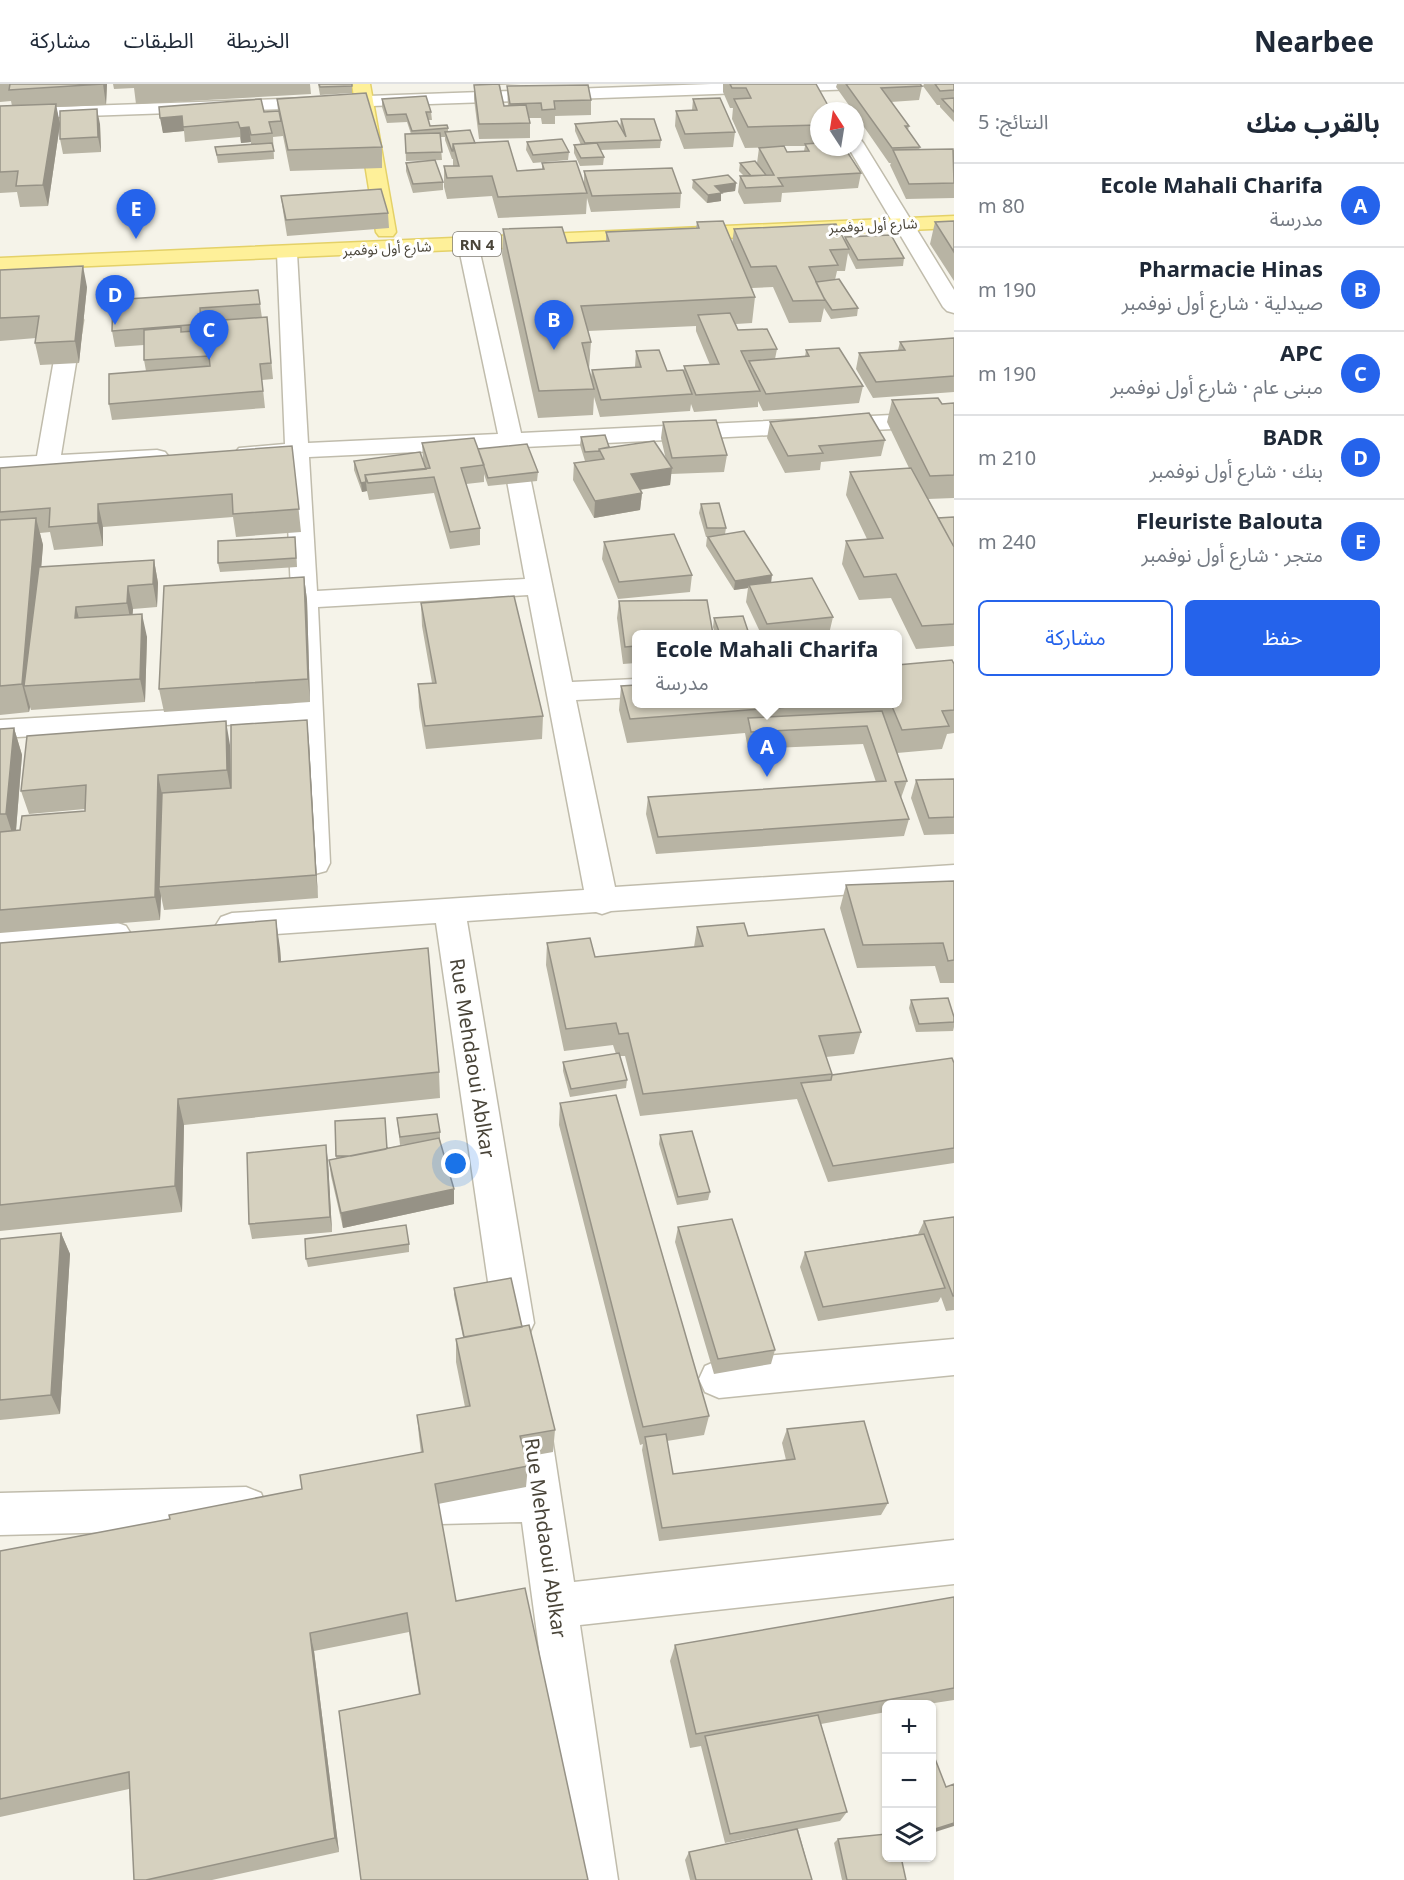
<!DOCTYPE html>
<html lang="ar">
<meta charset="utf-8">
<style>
:root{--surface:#fff;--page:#f6f6f7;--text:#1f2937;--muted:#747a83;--line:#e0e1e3;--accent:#2563eb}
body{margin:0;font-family:"Noto Sans","Noto Sans Arabic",sans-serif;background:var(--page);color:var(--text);direction:rtl}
.controls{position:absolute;right:18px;bottom:18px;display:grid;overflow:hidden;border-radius:9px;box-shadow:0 2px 4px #0004}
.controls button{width:54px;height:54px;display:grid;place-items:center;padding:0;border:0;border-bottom:2px solid var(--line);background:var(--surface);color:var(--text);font:30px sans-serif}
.compass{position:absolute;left:810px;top:18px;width:54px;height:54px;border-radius:50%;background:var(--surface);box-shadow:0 2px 4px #0004;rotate:348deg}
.you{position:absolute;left:456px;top:1080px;width:21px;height:21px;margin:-15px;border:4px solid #fff;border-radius:50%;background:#1a73e8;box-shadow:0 0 0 9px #1a73e833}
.badge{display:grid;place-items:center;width:39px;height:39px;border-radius:50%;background:var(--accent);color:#fff;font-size:20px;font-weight:700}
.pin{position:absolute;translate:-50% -50px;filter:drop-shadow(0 2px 3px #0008)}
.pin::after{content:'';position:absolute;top:32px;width:21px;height:18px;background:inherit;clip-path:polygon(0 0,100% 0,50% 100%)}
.popup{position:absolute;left:632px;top:546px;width:270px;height:78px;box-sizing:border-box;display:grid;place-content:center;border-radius:9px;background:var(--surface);filter:drop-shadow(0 2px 4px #0005);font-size:20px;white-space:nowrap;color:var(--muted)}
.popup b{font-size:22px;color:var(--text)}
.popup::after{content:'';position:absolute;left:50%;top:100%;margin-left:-12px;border:12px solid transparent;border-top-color:var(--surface)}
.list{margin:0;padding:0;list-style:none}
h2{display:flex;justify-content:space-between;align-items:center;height:78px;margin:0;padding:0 24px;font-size:26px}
h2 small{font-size:20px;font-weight:400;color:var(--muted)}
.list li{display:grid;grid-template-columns:39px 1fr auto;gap:18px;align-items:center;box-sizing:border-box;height:84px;padding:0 24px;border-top:2px solid var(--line)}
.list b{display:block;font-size:22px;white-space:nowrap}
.list p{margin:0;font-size:20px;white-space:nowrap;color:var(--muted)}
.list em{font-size:20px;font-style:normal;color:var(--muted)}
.actions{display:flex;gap:12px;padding:18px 24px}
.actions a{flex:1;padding:14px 0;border:2px solid var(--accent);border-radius:9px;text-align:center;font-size:21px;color:var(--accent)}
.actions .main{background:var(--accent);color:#fff}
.icon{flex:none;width:33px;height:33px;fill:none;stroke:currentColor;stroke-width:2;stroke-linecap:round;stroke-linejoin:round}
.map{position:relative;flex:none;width:954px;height:1796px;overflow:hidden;direction:ltr}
header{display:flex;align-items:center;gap:36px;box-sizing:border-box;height:84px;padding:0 30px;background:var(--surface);border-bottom:2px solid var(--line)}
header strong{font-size:28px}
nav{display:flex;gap:33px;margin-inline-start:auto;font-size:21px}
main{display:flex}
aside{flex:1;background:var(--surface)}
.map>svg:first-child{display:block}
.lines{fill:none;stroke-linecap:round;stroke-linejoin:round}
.minor-casing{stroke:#c0bcac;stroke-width:3}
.major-casing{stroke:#e4d168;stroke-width:3}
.minor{fill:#fff;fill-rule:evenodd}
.major{fill:#fef099;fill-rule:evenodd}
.wall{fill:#b8b4a4;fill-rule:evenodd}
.shaded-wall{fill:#969286}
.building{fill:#d6d1bf;stroke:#969286;stroke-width:1.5}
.labels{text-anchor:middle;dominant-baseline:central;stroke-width:6;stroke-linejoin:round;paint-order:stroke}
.far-street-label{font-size:14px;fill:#494438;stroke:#fff}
.shield{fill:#fff;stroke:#807c74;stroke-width:1.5}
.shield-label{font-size:15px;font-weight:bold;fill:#494438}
.near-street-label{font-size:20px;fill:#494438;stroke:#fff}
</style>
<header>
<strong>Nearbee</strong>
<nav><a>الخريطة</a><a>الطبقات</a><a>مشاركة</a></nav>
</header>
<main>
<aside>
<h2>بالقرب منك<small>النتائج: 5</small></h2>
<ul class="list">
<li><span class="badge">A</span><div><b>Ecole Mahali Charifa</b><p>مدرسة</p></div><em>80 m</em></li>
<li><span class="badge">B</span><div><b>Pharmacie Hinas</b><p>صيدلية · شارع أول نوفمبر</p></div><em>190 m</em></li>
<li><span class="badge">C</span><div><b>APC</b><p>مبنى عام · شارع أول نوفمبر</p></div><em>190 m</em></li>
<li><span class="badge">D</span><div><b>BADR</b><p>بنك · شارع أول نوفمبر</p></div><em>210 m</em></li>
<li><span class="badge">E</span><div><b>Fleuriste Balouta</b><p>متجر · شارع أول نوفمبر</p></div><em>240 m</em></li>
</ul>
<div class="actions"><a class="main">حفظ</a><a>مشاركة</a></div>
</aside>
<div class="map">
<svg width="954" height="1796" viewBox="0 0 954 1796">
<rect width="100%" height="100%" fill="#f5f3e9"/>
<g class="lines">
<defs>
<path id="minor" d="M711,0H867L864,4L858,5L0,35V25Z
M855,55L861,56L864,60L954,206V229L947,227L943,223L848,63H855Z
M468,154L475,156L478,160L521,349L954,328V342L524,363L572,598L636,595V613L576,616L615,803L954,781V803L611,827L602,830L596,828L467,837L534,1239L528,1252L514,1257L500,1252L494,1239L436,839L232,853L221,849L216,841L221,833L232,829L584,806L528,511L318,523L330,779L326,787L315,790L304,787L300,779L296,637L0,654V636L296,619L285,374L247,376L239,374L235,369L239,364L285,360L277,169L280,165H294L297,169L308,359L498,350L458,160L461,156ZM501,364L525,495L317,507L309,373Z
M72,230L80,231L83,236L61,371L157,366L165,368L169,373L165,378L0,388V374L37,372L61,236L64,231Z
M115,838L126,842L131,850L126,858L115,862L0,870V846Z
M954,1255V1291L719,1314L705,1308L699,1295L705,1282L719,1276Z
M528,1309L542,1314L548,1328L574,1498L954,1456V1500L580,1541L618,1796H570L522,1438L400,1441L385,1435L379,1420L385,1405L400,1399L517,1397L508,1328L514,1314Z
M246,1403L261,1409L267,1424L261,1439L246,1445L0,1451V1409Z"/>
<path id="major" d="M352,0H370L396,148L393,152H379L376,148Z
M954,132V144L0,186V174Z"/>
</defs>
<use href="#minor" class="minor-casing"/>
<use href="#major" class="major-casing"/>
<use href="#minor" class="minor"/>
<use href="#major" class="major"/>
</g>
<path class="wall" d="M0,0H107L106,21L56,23L60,40L48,122L20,123L17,108L0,109V22H12L11,17L0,18Z
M113,0H310L311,10L136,20L134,4L114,5Z
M318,0H352V9L320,11Z
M490,0H521L500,1L504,22H508L507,2L591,16V31L555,32V40H542L541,34H529L530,39V54L479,55L474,15V1Z
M723,0H816L819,27V63L861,89L858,104L782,109L781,118L744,120L738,108L740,92H744L739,87L740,79H757L759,64L782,63L745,64L732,35L733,24H730L723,8ZM784,62H805L804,67L787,68Z
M837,0H920L922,2L919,16L891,18L909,42L908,46L920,63L919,66H954V114L906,115L890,81L891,79H889L855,30V27H853L836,3Z
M924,0H954V38L940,23V21H937L923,2Z
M277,15L382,63V84L290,87L283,52L273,53L274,75L218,79L215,63L251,60V58L241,59L240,53L185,58L184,47L163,49L159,23L264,28L278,27Z
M382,15L431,28L432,36H428L430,42L448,44V48L475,59L517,87L542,85V79L584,99V87L681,109L680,124L591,128L587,114L586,130L498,134L492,112L447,115L444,103V82H453V75H452L445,56V53H440L442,76L406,77L405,50H411L407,38L387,39L382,23Z
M693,15L735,48L733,63L684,65L675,42L676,27L692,26Z
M621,35L661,56L660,64L600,66L604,73L603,81L580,82L574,69V61H581L575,47V40L620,43Z
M100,40L101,68L63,70L60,55Z
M527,58L569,68L568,76L533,79L526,66Z
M406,79L443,98V106L413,109L406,87Z
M693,96L736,99L735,107L721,109V117L707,119L692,104Z
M281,112L388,129L389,144L287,152L283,127Z
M954,137V197L930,160L935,138Z
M697,138L732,160L734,145L844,156L845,153L904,174L903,182L856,185L848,169L845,187H837L835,196L858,224L857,232L831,235L824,224L821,238L789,239L773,203L752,204L755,213L752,239L736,240L738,246L777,265L775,275L805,273L806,266L863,302L859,319L763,327L758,317V323L694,328L691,320L690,327L600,333L594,313L593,331L538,334L502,171L503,145L567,159L606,157V148L696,144ZM696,242V247L710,281L684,282V289L667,287L636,267L635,283L592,286L591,293L589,285L591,258L588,247Z
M0,186L87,203L79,279L40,281L35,259L36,254L0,257Z
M258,206L262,234L267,233L273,295L262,296L265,324L112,336L109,320L146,287L144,276V261L115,263L112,247ZM209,240V246L203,247L202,241Z
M954,254V308L873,314L856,285L859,269L898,266L900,258Z
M892,316L942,320L954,319V414L928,415L938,434L954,433V562L916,565L891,514L859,516L842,480L846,457L867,455L846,411L850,388L909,384L887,338Z
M663,338L727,371L724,388L671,390L670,401L640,406L642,409L640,426L594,434L573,396L574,379L595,376L585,377L580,361L581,353L609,363L666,376L661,354Z
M770,338L885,356L881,372L821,378L820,386L785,389L767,354Z
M422,359L478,366L538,388L537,397L488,402L484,390V398L466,400L480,444V461L450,465L434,409L369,416L367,407L362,408L354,386V377L424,380L423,375Z
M292,362L301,448L236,453L233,433L103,443V462L54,466L50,448L40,449L43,461L41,483L154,476L158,499L157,523L133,525L132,530L147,553L145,618L31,626L30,623L29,628L0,631V384Z
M701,420L726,444L725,450L771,498L833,533L829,550H761L746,518L748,504L734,506L706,462L707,453H706L699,429Z
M604,458L692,491L690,508L618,515L602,475Z
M296,462L297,483L220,488L218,479Z
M304,493L307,516L310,618L164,628L159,605Z
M619,517L636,550V579L623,580L617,534Z
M421,519L543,632L542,655L426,665L419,623L418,600L432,599L422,542Z
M714,534L749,550H715L713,543Z
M954,580V649L947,650L942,665L897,669L907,697L901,714L909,735L904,752L656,770L646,730L648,713L876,698L863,660L748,665L745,649L627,659L619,626L621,602L636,620H897Z
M14,644L22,671L16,747L20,746L85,727V725L29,730L21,707L230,661L231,704L309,659L318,814L164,826L161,812L160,836L0,849V645Z
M954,695V750L924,751L911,714L916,696Z
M954,797V899H940L935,882L857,884L840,824L846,801Z
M697,843L748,852L861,948L854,970L826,973L832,991L954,979V1079L828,1098L797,1015L640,1032L625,972H619L627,996L626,1004L570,1013L563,987V978L616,970L613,961L564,967L546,881L547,859L595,873L694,863Z
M0,859L280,864L281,878L439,988L440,1014L184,1041L182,1128L0,1147Z
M911,916L954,933V943L953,947L916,948L909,924Z
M560,1019L709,1332L704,1351L667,1357L673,1390L786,1376L782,1359L787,1345L888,1419L881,1431L659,1457L642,1366L643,1360L640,1361L559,1041Z
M397,1034L440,1048V1056L454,1120L343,1144L331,1092L329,1076L336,1075L335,1037L387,1064L408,1060L400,1061Z
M660,1051L710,1108L708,1116L677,1121L659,1060Z
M328,1077L332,1148L252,1155L249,1140Z
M954,1133V1226L946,1227L941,1213L938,1218L818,1237L800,1183L805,1168L918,1150L924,1137Z
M678,1143L775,1266L771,1280L714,1290L675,1158Z
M61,1149L70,1170L60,1330L0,1336V1155Z
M409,1160V1168L308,1183L306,1175Z
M454,1204L522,1243L555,1346L553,1368L525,1373L528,1382L526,1403L438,1420L456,1517L588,1796L419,1611L409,1548L314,1567L339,1768L212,1796H134L129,1705L0,1733V1467L170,1435L302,1405L421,1369L419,1353L417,1331L465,1323L456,1278V1255L463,1253L454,1211Z
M954,1513V1616L928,1620H886V1628L821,1640L847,1728L840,1737L798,1745L812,1796H690L685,1776L689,1768L785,1747L725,1759L701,1662L690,1664L670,1577L675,1561Z
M886,1632V1631V1648L882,1637Z
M838,1755L906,1796H842L834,1759Z"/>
<path class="shaded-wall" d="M103,0H107L106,21Z
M56,20L60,40L48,122L43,101Z
M97,25L100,40L101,68L98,53Z
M182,32L184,47L163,49L160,34Z
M249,43L251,58L241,59L240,44Z
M736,99L735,107L721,109V117L707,119L708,111L715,102Z
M83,182L87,203L79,279L75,257Z
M200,224L202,241L203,256L201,240Z
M672,384L670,401L630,407L631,390Z
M366,398L367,407L362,408L361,399Z
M642,409L640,426L594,434L595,417Z
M98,420L103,443V462L98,439Z
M36,434L43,461L32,602H24L30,623L29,628L22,600Z
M154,476L158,499L157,523L153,500Z
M772,491L771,500L749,501L748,504L734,506L735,497Z
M304,493L307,516L310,618L308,595Z
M128,502L133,525L132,543L127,519Z
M76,523L82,546L75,534Z
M142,530L147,553L145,618L140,595Z
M307,636L309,659L318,814L316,791Z
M226,637L230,661L231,709L227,686Z
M14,644L22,671L15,758L6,730Z
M158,691L163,715L159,803L161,812L160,836L155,813Z
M276,836L280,864L283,905L279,878Z
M178,1015L184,1041L182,1128L175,1102Z
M326,1061L328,1077L332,1148L330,1133Z
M454,1105V1120L343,1144L341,1129Z
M61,1149L70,1170L60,1330L51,1311Z
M310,1549L314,1567L339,1768L335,1754Z
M954,1739V1742L932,1749V1746Z"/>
<path class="building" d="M10,0H103L9,6Z
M319,0H352V2L320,3Z
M499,0L504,22L526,21L530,39L479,40L474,1Z
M730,0H816L831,27H819V41L748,43L734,15L751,14L746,4H732Z
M846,0H920L922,2L881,4L909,42H905L920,63L892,64Z
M935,0H954V6L940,7Z
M588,1L591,16L554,17L555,25L542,26L541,19L510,20L507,2Z
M366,9L382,63L288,66L277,15Z
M426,12L431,28H426L430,42L447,41L448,44L412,47L406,30L387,31L382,15Z
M720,14L735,48L685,50L676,27L697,26L693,15Z
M954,14V28L942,15Z
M261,15L264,28L279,27L281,37L269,38L272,49L251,51L249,43L240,44L238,38L183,43L182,32L160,34L159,23Z
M56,20L43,101L16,102L18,87L0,88V22Z
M97,25L98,53L60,55V27Z
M621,35H654L661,56L585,59L575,40L617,37L626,53Z
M470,46L475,59L453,60V67H452L445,48Z
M440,49L442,68L406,69L405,50Z
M562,55L569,68L533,71L527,58Z
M508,57L517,87L544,85L542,79L576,77L587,109L498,113L492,92L447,94L444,82H459L453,60Z
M272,59L274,67L217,71L215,63Z
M597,59L604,73L581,74L574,61Z
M819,59V63H844L861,89L778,94L783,102L746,104L740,92L774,91L759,64L784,62L787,68L809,67L805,60Z
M953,65L954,99L909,100L893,66Z
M435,76L443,98L413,100L406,79Z
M755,77L766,91L751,92L740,79Z
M672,84L681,109L592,112L584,87Z
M728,91L736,99L715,102L722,109L708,111L693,96Z
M381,105L388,129L286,136L281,112Z
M723,137L755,213L581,222L591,258L582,259L594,305L539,307L503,145L562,143L567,159L609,157L606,148L699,144L697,138Z
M954,137V168L935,138Z
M836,140L849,165L830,166L838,181L809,183L825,216L793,217L776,182L751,183L734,145Z
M891,151L904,174L858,176L845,153Z
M83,182L75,257L35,259L39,232L0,234V186Z
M839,195L858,224L832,226L824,214L816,198Z
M258,206L260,220L200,224L201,240L112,247L113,216Z
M730,229L738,246L767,245L777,265L741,267L760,307L696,311L684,282L719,280L698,231Z
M267,233L271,279L260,280L263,307L109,320V290L210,282L209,272L144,276V246L181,243V248L209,246V237Z
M954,254V292L876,298L859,269L905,266L900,258Z
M839,264L863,302L766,310L749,277L809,272L806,266Z
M659,266L667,287L683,286L692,310L601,316L592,286L641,283L636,267Z
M938,314L942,320L954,319V391L930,392L892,316Z
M869,329L885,356L819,362L823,369L788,372L770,338Z
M716,336L727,371L672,374L663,338Z
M605,351L609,363L599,365V367L585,368L581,353Z
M474,354L484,381L461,384L480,444L450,448L434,393L368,399L365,391L430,384L422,359Z
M654,357L672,384L631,390L642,409L595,417L574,379L604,375L599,365Z
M527,360L538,388L488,394L478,365Z
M292,362L299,425L233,430L232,410L98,420V439L49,443L50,424L0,428V384Z
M420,368L426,385L365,391L366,398L361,399L354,377Z
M911,384L954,463V540L922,542L896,490L864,493L846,457L883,454L850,388Z
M719,419L726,444H707L701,420Z
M954,433V463L938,434Z
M36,434L22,600L0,602V436Z
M744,447L772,491L735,497L708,453Z
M674,450L692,491L619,498L604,458Z
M295,453L296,474L218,479V457Z
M154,476L153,500L128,502L127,519L76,523L75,534L142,530L140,595L24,602L39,483Z
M304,493L308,595L159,605L164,502Z
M812,494L833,533L767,540L749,501Z
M514,512L543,632L425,642L418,600L436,599L421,519Z
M707,516L713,550H636V562L625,563L619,517Z
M743,532L749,550H720L714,534Z
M952,576L954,580V626L942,627L949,642L902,646L891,620H897V581Z
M636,601V620H827L630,635L621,602Z
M882,627L907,697L895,698L909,735L658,753L648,713L886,697L867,642L751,648L748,634Z
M307,636L316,791L159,803L162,709L231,704V641Z
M226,637L227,686L158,691L155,813L0,826V748L20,746L22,732L85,727L86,701L21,707L27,652Z
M14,644L6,730H0V645Z
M954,695V733L929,734L916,696Z
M954,797V876L948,877L943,859L863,861L846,801Z
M276,836L279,878L428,864L439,988L178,1015L175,1102L0,1121V859Z
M744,839L748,852L824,845L861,948L819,952L832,990L643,1010L628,949L619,950L616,939L566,945L547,859L590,854L595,873L703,862L697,843Z
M948,914L954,933V938L919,940L911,916Z
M619,969L627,996L571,1005L563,978Z
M952,974L954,979V1064L833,1082L801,999L831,996L832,991Z
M616,1011L709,1332L643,1343L560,1019Z
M437,1030L440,1048L400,1053L397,1034Z
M385,1034L387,1065L351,1072H336L335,1037Z
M692,1047L710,1108L678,1113L660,1051Z
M439,1054L454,1105L341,1129L329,1076Z
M326,1061L330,1133L249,1140L247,1069Z
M954,1133V1212H953L924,1137Z
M732,1135L775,1266L718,1275L678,1143Z
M406,1141L409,1160L306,1175L305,1155Z
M61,1149L51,1311L0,1316V1155Z
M924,1150L945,1204L823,1223L805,1168Z
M511,1194L522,1243L464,1253L454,1204Z
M529,1241L555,1346L520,1352L528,1382L435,1400L456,1517L525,1504L588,1796H361L339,1627L420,1610L407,1529L310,1549L335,1754L146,1796H134L129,1688L0,1715V1467L170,1435L169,1431L302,1405L300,1391L423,1368L417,1331L470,1322L456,1255Z
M864,1337L888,1419L662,1444L645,1353L666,1350L673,1390L795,1375L787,1345Z
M954,1513V1604L696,1650L675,1561Z
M818,1631L847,1728L730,1750L705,1652Z
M932,1667L946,1703L954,1700V1739L932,1746Z
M797,1745L812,1796H696L689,1768Z
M886,1750V1773H901L906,1796H847L838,1755Z"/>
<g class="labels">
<g class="far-street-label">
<text transform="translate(873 141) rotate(-3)">شارع أول نوفمبر</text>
<text transform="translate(387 164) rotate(-3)">شارع أول نوفمبر</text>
</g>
<rect class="shield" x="453" y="148" width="48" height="24" rx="4.5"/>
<g class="shield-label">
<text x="477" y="160">RN 4</text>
</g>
<g class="near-street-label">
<text transform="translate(473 974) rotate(81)">Rue Mehdaoui Ablkar</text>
<text transform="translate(546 1454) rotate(82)">Rue Mehdaoui Ablkar</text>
</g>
</g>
</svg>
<div class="controls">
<button>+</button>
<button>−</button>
<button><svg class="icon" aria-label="layers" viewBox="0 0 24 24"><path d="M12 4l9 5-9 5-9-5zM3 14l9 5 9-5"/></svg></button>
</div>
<svg class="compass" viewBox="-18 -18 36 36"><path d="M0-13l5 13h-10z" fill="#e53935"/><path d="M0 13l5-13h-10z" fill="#747a83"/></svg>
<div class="you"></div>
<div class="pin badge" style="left:767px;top:693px">A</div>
<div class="popup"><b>Ecole Mahali Charifa</b>مدرسة</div>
<div class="pin badge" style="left:554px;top:266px">B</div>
<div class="pin badge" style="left:209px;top:276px">C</div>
<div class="pin badge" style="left:115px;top:241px">D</div>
<div class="pin badge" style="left:136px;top:155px">E</div>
</div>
</main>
